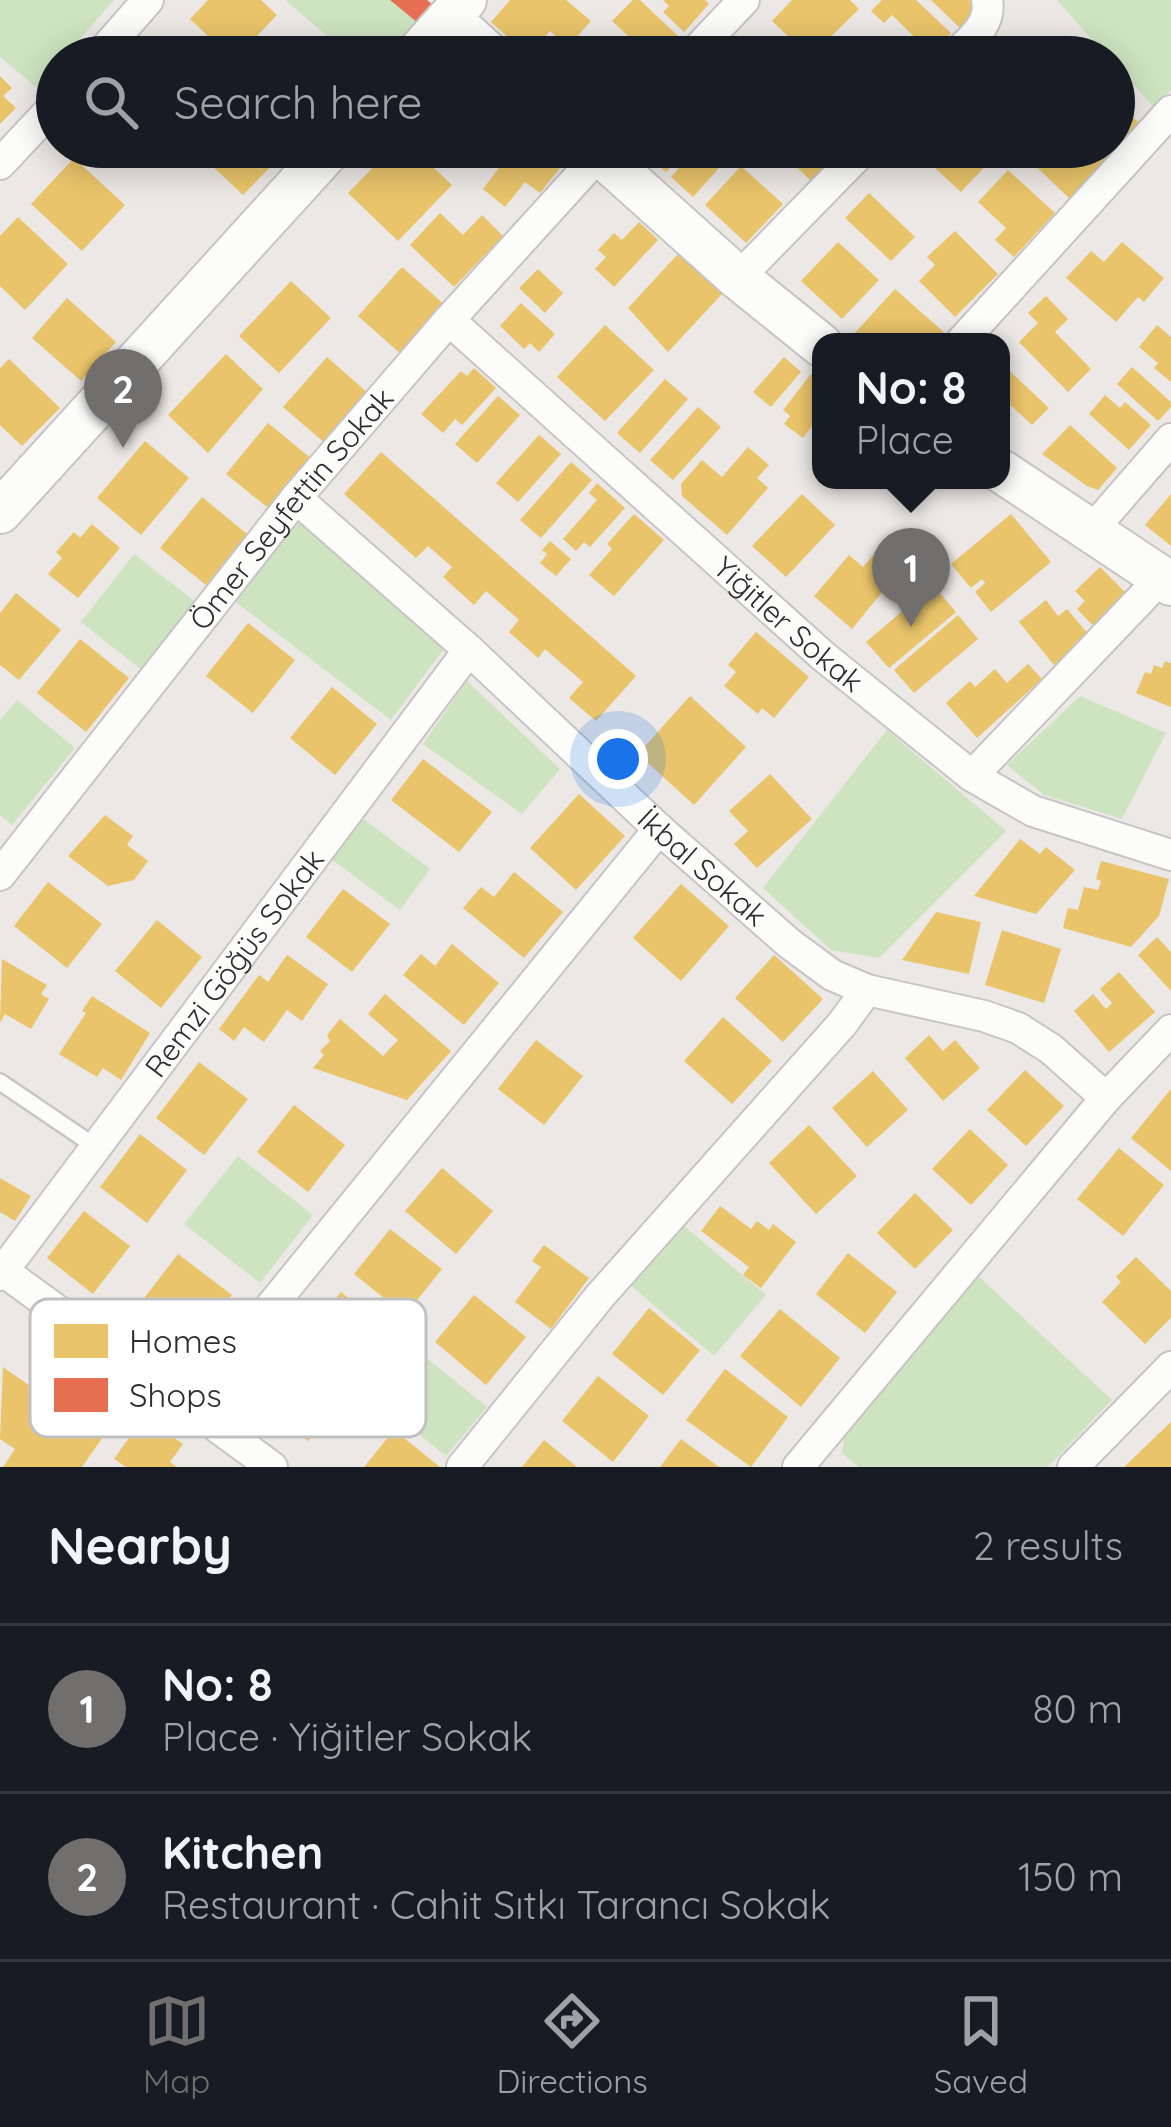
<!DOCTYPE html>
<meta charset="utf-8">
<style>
:root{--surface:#171b24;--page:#20242c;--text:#f1f3f6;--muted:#9ea1a6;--line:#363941;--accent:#706f6e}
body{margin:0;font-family:Quicksand,sans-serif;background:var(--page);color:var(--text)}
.you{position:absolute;left:618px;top:759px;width:42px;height:42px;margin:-30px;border:9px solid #fff;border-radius:50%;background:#1a73e8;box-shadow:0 0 0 18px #1a73e833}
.badge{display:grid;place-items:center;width:78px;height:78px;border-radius:50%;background:var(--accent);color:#fff;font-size:39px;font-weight:700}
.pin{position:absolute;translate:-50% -99px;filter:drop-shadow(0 3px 6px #0008)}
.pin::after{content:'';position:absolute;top:63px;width:42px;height:36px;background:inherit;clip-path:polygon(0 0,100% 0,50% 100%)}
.popup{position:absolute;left:812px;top:333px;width:198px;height:156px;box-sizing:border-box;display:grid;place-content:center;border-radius:24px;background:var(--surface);filter:drop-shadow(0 3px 9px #0005);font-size:39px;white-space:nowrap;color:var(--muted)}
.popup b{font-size:45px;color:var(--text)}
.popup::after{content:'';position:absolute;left:50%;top:100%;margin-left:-24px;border:24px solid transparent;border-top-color:var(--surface)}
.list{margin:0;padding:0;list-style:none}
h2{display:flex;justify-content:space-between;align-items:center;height:156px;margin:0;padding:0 48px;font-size:51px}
h2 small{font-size:39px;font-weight:400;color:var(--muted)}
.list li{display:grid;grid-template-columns:78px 1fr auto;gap:36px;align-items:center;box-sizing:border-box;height:168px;padding:0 48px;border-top:3px solid var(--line)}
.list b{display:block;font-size:45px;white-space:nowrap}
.list p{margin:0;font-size:39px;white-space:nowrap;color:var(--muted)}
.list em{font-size:39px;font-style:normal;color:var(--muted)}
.icon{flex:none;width:66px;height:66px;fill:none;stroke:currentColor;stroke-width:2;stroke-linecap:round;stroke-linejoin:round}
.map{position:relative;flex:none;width:1171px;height:1467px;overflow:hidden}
.search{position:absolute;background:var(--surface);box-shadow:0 6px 30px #0003;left:36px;right:36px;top:36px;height:132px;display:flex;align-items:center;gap:30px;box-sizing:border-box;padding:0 42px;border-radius:66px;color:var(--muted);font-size:45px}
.sheet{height:492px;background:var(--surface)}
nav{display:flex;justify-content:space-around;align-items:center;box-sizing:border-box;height:168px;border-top:3px solid var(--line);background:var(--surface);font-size:33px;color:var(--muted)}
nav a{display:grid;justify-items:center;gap:6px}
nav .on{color:var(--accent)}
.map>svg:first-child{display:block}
.green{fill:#cee4c0}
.homes{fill:#e9c46a}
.shops{fill:#e76f51}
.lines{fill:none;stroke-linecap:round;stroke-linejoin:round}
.lane-casing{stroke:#c6c4c4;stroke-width:20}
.street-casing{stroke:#c6c4c4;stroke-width:34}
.secondary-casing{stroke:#c6c4c4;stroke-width:46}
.lane{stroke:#fcfcfb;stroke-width:15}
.street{stroke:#fcfcfb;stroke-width:30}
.secondary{stroke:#fcfcfb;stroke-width:42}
.labels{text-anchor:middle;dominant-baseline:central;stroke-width:12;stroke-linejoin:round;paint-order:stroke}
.street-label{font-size:30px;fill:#2e2e2e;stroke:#fff}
.key{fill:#fff;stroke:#c0c0c0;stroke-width:3}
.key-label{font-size:33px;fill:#2e2e2e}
</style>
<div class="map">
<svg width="1171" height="1467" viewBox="0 0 1171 1467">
<rect width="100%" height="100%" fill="#ebe8e5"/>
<path class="green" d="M0,0H114L64,57H57V65L37,88L0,57Z
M285,0H390L418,23L378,57H352Z
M1057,0H1171V90L1153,106L1114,64V57H1107Z
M295,520L446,646L391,720L233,600Z
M134,554L197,603L143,671L81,622Z
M467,681L560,769L522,814L423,744Z
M1080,696L1166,733L1122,819L1044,795L1007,765Z
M17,700L75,748L12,825L0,815V720Z
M887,730L1006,831L879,958L831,950L763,888Z
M361,817L430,869L400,910L330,858Z
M238,1156L313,1215L260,1283L184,1224Z
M683,1225L766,1295L714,1356L631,1286Z
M977,1275L1112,1400L1048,1467H859L842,1453L845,1433Z
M413,1347L487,1407L446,1456L373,1397Z"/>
<path class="homes" d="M208,0H261L277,15L237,57H230L190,19Z
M510,0H566L591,21L568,47L550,31L528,55L491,22Z
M633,0H640L680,38L662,57H636L633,54L640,47L612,21Z
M663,0H705L709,4L684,32L663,12L669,6Z
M792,0H850L859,9L810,57L772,21Z
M882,0H916L951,33L931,53L892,15L884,23L871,11Z
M931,0H969L980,10L961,29Z
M175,36L197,57H156Z
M0,76L12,88L3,96L16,108L0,124Z
M1114,99L1141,125L1071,200L1024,155L1032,147H1114Z
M222,147H290L243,195L208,162Z
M393,147H412L452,185L398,241L348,193Z
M502,147H544L564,163L540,193L525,182L505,207L483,189L505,160L496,154Z
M649,147H688L666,172L644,152Z
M698,147L735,150L693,197L671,177Z
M776,147H844L811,181Z
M939,147H981L993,158L961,192L935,168L947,155Z
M74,158L125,205L82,251L31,204Z
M741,166L783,204L746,243L705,205Z
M1008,170L1055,213L1014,257L995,240L1006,228L978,202Z
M869,193L915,237L891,261L845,218Z
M440,213L463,235L482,215L503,236L454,287L410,245Z
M18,217L68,264L25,310L0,286V236Z
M639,222L658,240L614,287L595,269L606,257L598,250L614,233L622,240Z
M955,231L998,274L955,317L919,281L935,265L927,257Z
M838,242L879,280L842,319L801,281Z
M1122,242L1164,278L1144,302L1138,297L1116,322L1066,278L1091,251L1104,262Z
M679,253L723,293L668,352L628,308Z
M402,267L446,306L402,355L358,316Z
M538,269L563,293L545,313L519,288Z
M291,281L331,318L279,373L239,336Z
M895,289L947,335L940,342H861L853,335Z
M1046,296L1068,319L1055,332L1091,369L1068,392L1019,342L1038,323L1028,313Z
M67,298L116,342L81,381L32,338Z
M521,303L555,334L539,352L530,343L524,349L500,326Z
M605,325L654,370L605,421L557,377Z
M1157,325L1171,337V382L1154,368L1158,363L1139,347Z
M226,354L263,389L208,453L168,415Z
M327,357L370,395L327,445L283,407Z
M784,357L801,372L771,407L753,392Z
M9,359L60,408L22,446L0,425V368Z
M1001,363L1049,408L1032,425L1007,402L1001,409Z
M1132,367L1171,402V407L1158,421L1117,384Z
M474,368L496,388L462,425L455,419L443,433L421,414L461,371L467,376Z
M811,374L821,382V414L803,438L784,424L790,416L783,410Z
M665,379L688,399L640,453L617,433Z
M1105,395L1120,408L1125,402L1151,425L1129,450L1089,414Z
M498,396L520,415L477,463L455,444Z
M698,407L721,427L673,480L650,460Z
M268,423L313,460L272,511L226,474Z
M1070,425L1117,468L1098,490L1087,486L1042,454Z
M539,435L561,454L518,502L496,483Z
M145,441L189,478L141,535L97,498Z
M748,447L769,465L757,478L768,488L727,535L682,496L681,484L702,460L722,477Z
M381,452L636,676L596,721L569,698L583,682L545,649L538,658L509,632L519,620L486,591L474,605L443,577L452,567L428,546L416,558L344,494Z
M571,462L592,480L541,538L520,520Z
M597,483L625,508L590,547L584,542L576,551L563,539L597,500L589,493Z
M802,494L835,525L786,577L752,546Z
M1171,494V546L1145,525Z
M202,497L247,534L206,585L160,548Z
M634,514L664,540L614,596L589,575L612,549L607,544Z
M1011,514L1051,562L991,612L975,592L985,583L982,579L971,588L951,564Z
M92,524L120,548L78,598L48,574L62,558L56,552L74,532L80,538Z
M550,541L571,559L556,576L540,563L547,554L542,550Z
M874,554L897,574L852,629L814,596L849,555L863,567Z
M1100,567L1133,600L1100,633L1077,609L1085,601L1075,591Z
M933,585L956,612L889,668L866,642Z
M16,593L61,630L19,680L0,665V613Z
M1046,600L1058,616L1067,609L1090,636L1054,665L1019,622Z
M958,615L978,639L914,693L894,670Z
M248,623L295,660L253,713L206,676Z
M756,632L809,677L774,718L762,708L758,714L724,686L736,672L728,665Z
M80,639L129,678L86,732L37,693Z
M1165,661L1171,663V707L1136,693L1145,672L1151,674L1154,665L1162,668Z
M1028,664L1042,679L977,738L946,703L970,681L975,687L995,669L1007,683Z
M332,687L377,724L335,775L290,738Z
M690,696L746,747L694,805L638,754Z
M423,759L492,812L459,852L391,800Z
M770,774L812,819L757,868L734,844L748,831L729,811Z
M579,794L625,836L576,890L530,848Z
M105,815L133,836L127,845L148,861L134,880L108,886L68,856Z
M1020,839L1040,854L1046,847L1075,870L1036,914L974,896Z
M1101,861L1169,879L1159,916L1131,947L1063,928L1068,908L1078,910L1084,887L1098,890L1101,881L1096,879Z
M514,872L563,912L524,958L463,908L481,887L494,897Z
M48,882L102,924L67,968L14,926Z
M681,884L729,926L681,981L633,938Z
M343,889L390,924L352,972L306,937Z
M936,912L981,922L969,974L902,960Z
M157,920L202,957L161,1008L115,971Z
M1002,930L1061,949L1044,1003L985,985Z
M1157,937L1171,952V991L1138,955Z
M452,944L499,983L464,1025L403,975L421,954L435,966Z
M287,955L328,984L302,1021L287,1010L264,1042L244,1027L234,1041L219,1029L259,975L268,982Z
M774,955L823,999L783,1042L735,998Z
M2,959L47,985L41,994L49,999L31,1029L5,1014L0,1023Z
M1119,972L1155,1012L1109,1052L1074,1011L1093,994L1106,1009L1112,1003L1100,989Z
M385,994L451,1051L407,1100L313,1068L324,1055L320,1051L330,1041L327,1035L340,1019L383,1056L398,1040L368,1014Z
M92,996L150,1033L121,1080L103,1068L97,1077L59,1054L86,1013L82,1011Z
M723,1017L772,1061L732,1104L684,1061Z
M929,1035L943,1051L955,1040L980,1068L943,1101L905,1058Z
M536,1040L583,1076L544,1125L498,1089Z
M199,1062L248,1099L204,1155L156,1118Z
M1025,1070L1064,1106L1026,1146L987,1110Z
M873,1071L908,1110L867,1147L832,1108Z
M1171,1089V1171L1131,1138Z
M294,1105L345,1145L308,1192L257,1152Z
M809,1125L857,1176L816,1214L769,1163Z
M970,1129L1008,1165L971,1205L932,1169Z
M140,1134L187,1170L147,1223L100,1187Z
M1119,1148L1164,1185L1123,1236L1077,1199Z
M442,1168L493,1211L456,1254L405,1211Z
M0,1178L31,1196L15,1221L0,1212Z
M915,1193L953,1230L915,1269L877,1233Z
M720,1206L751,1229L757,1221L769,1230L773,1224L796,1242L761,1288L743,1275L749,1267L701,1231Z
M84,1211L130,1246L93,1294L47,1258Z
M390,1229L442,1269L405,1315L354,1274Z
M544,1245L589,1278L551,1329L515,1302L541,1267L532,1261Z
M848,1253L897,1292L865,1333L816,1294Z
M178,1254L232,1295L185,1355L132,1314Z
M1136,1257L1171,1291V1318L1145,1344L1102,1302L1121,1282L1116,1277Z
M341,1292L392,1333L356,1378L305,1338Z
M474,1295L526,1337L486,1385L435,1342Z
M649,1308L700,1350L663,1395L612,1354Z
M780,1309L840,1358L801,1407L740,1356Z
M292,1355L344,1395L308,1441L256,1401Z
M3,1367L50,1400L73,1367L126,1404L82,1467H3L15,1449L0,1439Z
M725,1369L788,1417L751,1467L686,1420Z
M598,1376L649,1416L613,1462L562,1421Z
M1171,1422V1467H1124Z
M138,1425L156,1436L161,1429L183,1444L170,1462L177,1467H126L114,1459Z
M394,1430L440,1467H364Z
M681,1439L719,1467H660Z
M544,1440L577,1467H522Z"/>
<path class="shops" d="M390,0H427L433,5L418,23Z"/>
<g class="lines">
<defs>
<path id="lane" d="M0,1082L96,1147"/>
<g id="street">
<path d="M98,57L148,0"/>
<path d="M690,57L744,0"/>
<path d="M953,57C970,40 992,25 987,0"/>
<path d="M0,164L57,103"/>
<path d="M738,278L866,147"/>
<path id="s1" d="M449,320L823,656L972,776L1033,811L1171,855"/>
<path d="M961,342L1171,111"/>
<path id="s2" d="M296,498L469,650L659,829L790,944L832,975L867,990L984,1016L1018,1028L1051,1049L1106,1098"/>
<path d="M1091,531L1171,439"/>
<path d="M972,776L1161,578"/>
<path id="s3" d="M0,875L296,498L449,320L606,147"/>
<path d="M3,1271L272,1467"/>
<path id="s4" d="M0,1275L469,650"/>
<path d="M190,1406L659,829"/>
<path d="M462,1467L600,1296L842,1024L867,990"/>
<path d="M798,1467L1106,1098L1171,1030"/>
<path d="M1073,1467L1171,1367"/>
</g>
<path id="secondary" d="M449,18L492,57
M414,57L465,0
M592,147L738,278L821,345
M1001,471L1171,584
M0,512L332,147"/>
</defs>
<use href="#lane" class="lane-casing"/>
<use href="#street" class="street-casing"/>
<use href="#secondary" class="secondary-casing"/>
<use href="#lane" class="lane"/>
<use href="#street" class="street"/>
<use href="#secondary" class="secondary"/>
</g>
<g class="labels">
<g class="street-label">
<text stroke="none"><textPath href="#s3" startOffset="468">Ömer Seyfettin Sokak</textPath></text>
<text stroke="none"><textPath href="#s1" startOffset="456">Yiğitler Sokak</textPath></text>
<text stroke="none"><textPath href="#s2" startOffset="549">İkbal Sokak</textPath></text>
<text stroke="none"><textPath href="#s4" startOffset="390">Remzi Göğüs Sokak</textPath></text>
</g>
</g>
<rect x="30" y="1299" width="396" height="138" rx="18" class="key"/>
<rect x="54" y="1324" width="54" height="34" fill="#e9c46a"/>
<rect x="54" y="1378" width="54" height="34" fill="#e76f51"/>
<g class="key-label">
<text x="129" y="1353">Homes</text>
<text x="129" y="1407">Shops</text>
</g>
</svg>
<div class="you"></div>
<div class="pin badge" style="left:911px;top:627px">1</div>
<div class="popup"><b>No: 8</b>Place</div>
<div class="pin badge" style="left:123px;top:448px">2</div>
<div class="search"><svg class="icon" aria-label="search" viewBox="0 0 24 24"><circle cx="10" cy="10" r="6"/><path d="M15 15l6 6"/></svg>Search here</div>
</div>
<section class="sheet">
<h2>Nearby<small>2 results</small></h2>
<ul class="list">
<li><span class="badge">1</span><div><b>No: 8</b><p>Place · Yiğitler Sokak</p></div><em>80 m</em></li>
<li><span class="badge">2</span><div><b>Kitchen</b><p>Restaurant · Cahit Sıtkı Tarancı Sokak</p></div><em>150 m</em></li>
</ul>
</section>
<nav>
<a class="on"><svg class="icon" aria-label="map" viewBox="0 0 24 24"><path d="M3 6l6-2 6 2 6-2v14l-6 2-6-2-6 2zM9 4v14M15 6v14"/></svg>Map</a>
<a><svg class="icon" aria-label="directions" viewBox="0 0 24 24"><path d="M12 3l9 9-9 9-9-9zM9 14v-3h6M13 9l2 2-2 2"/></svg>Directions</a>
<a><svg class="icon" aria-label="saved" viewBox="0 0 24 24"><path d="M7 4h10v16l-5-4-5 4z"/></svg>Saved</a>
</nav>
